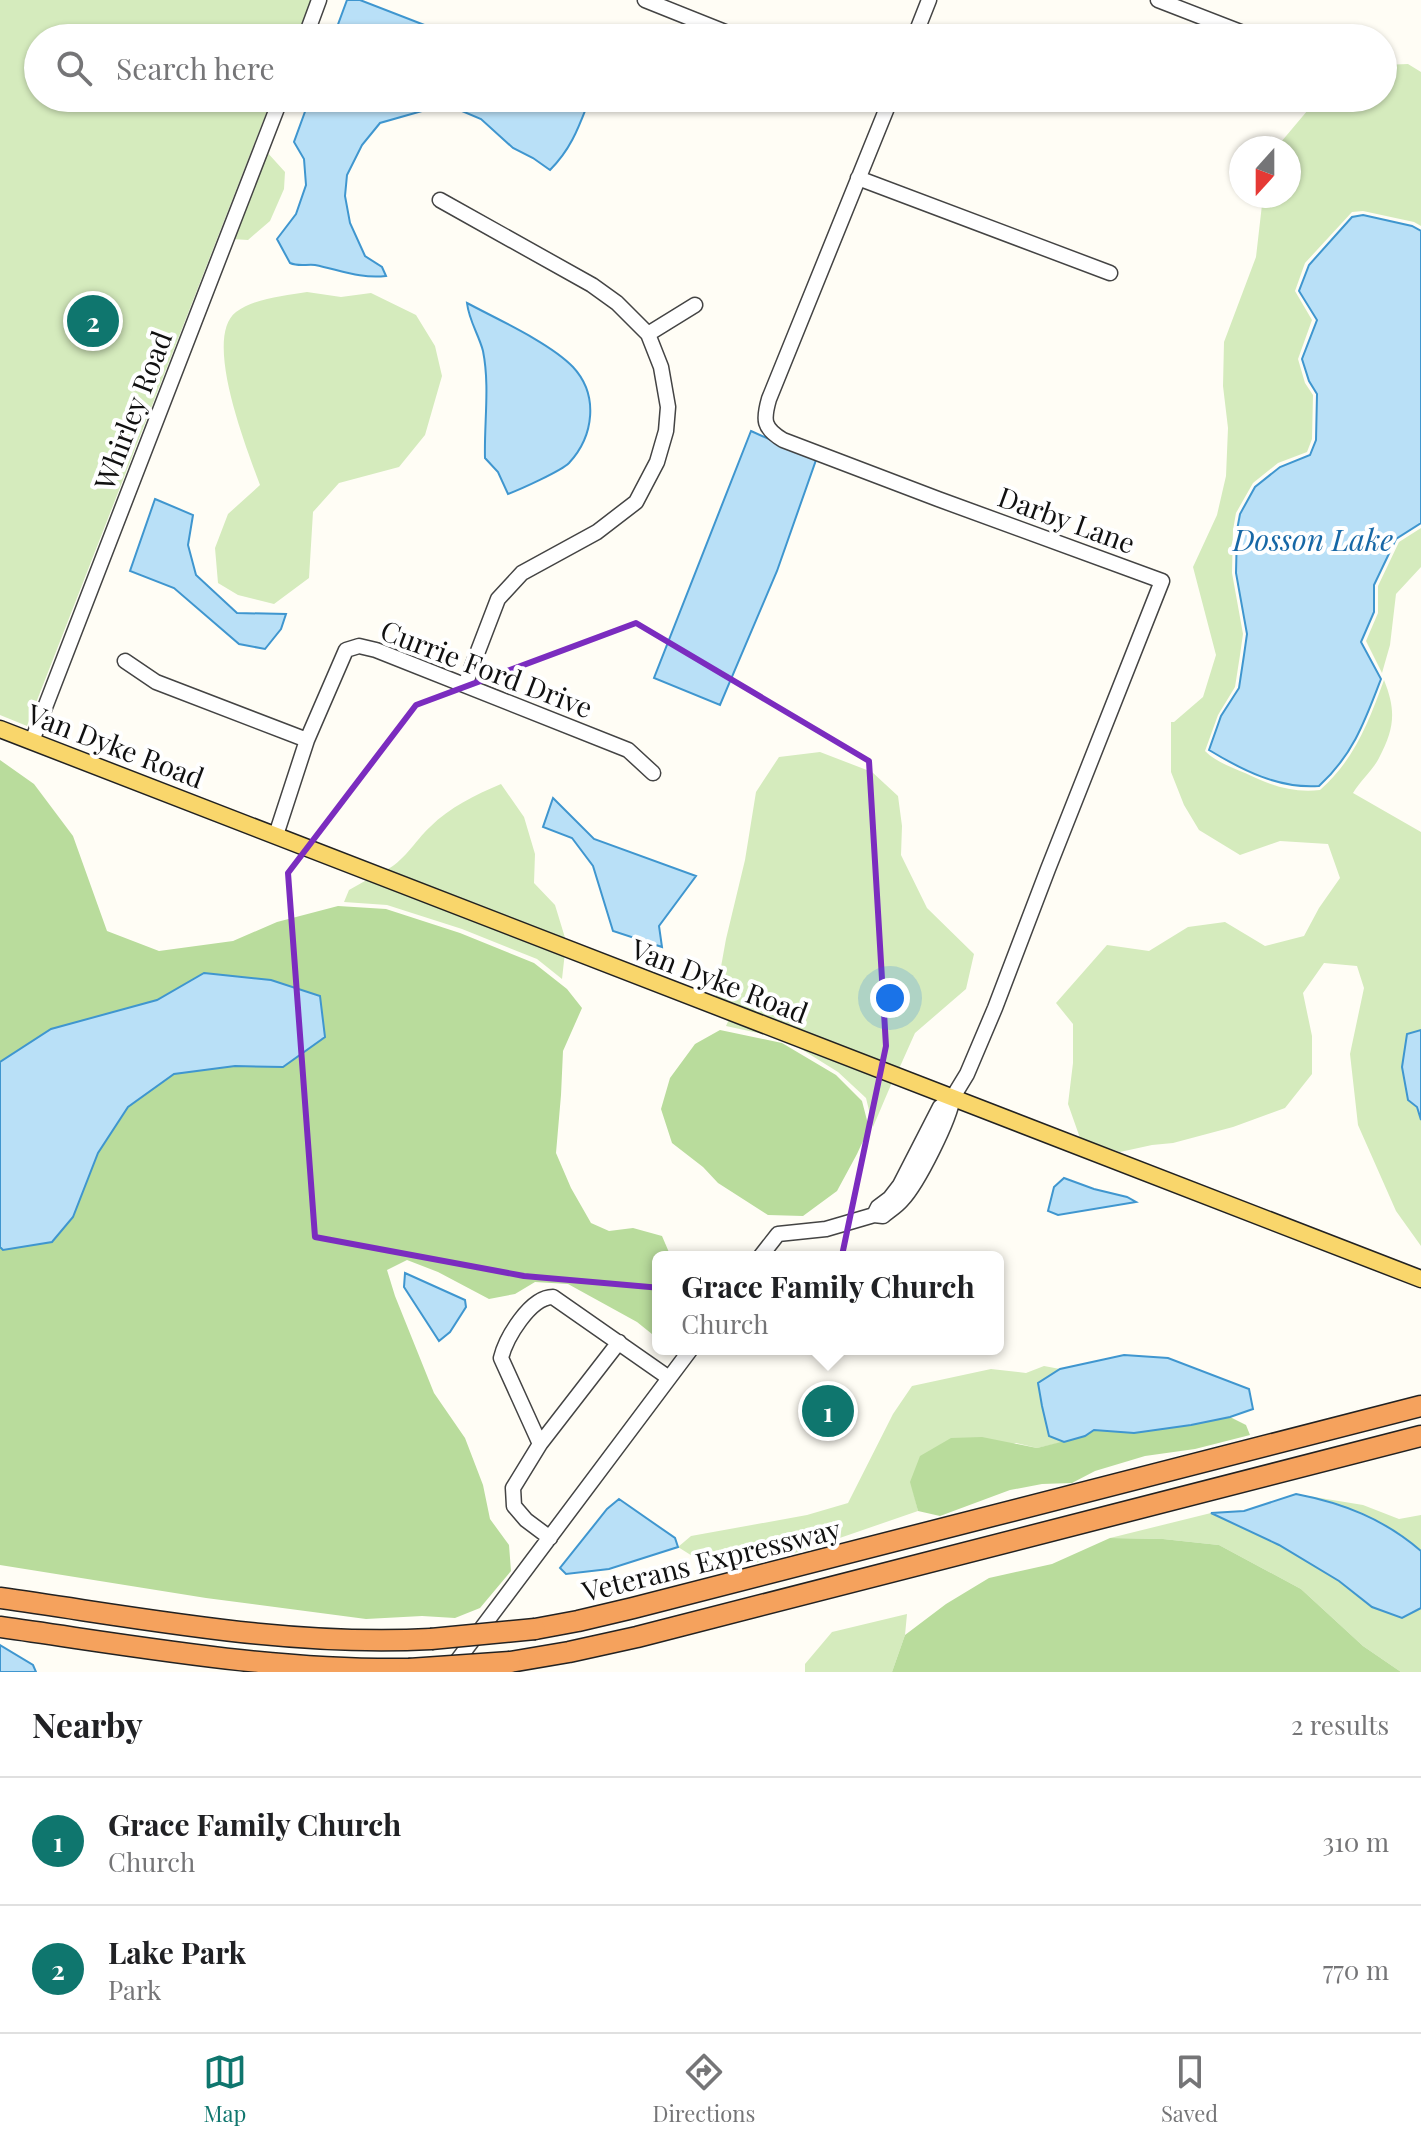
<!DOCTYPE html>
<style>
:root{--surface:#fff;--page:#f6f6f6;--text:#202124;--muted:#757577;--line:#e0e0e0;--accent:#0f766e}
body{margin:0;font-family:"Playfair Display",serif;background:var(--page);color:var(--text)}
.compass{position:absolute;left:1229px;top:136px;width:72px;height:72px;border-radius:50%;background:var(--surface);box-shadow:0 2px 6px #0004;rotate:201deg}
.you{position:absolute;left:890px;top:998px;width:28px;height:28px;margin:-20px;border:6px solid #fff;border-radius:50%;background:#1a73e8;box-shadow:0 0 0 12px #1a73e833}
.badge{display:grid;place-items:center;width:52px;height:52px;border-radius:50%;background:var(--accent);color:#fff;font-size:26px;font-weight:700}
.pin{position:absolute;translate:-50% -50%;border:4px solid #fff;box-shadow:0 2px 8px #0006}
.popup{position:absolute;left:652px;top:1251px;width:352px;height:104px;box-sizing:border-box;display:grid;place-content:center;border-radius:12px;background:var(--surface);filter:drop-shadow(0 2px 6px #0005);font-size:26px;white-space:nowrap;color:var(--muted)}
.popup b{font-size:30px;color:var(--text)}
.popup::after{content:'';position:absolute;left:50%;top:100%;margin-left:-16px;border:16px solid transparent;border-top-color:var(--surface)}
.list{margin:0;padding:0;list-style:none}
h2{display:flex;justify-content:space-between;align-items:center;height:104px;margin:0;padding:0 32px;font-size:34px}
h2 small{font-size:26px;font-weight:400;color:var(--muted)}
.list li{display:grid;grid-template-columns:52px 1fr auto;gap:24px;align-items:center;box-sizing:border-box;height:128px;padding:0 32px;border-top:2px solid var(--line)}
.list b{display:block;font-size:30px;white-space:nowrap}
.list p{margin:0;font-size:26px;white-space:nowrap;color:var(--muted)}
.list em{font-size:26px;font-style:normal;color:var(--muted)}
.icon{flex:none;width:44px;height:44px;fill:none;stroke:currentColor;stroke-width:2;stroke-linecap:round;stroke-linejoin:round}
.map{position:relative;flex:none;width:1421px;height:1672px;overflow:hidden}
.search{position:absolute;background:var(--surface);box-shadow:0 2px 6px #0004;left:24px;right:24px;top:24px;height:88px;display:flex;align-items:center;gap:20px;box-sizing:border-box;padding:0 28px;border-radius:44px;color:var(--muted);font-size:30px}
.sheet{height:360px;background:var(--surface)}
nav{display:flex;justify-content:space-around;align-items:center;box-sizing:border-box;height:112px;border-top:2px solid var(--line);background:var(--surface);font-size:22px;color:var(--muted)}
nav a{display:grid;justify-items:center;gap:4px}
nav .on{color:var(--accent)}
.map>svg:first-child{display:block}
.green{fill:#d5ebbd}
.forest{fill:#b9dc9c}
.water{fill:#b9e0f7;stroke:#3f96cf;stroke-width:2}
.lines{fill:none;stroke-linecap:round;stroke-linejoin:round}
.minor-casing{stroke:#444;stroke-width:17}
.major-casing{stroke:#222;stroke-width:19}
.highway-casing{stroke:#222;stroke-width:23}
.minor{stroke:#fff;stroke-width:14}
.major{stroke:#f9d66b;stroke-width:16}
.highway{stroke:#f5a25d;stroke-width:20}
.highway-bridge-casing{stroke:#222;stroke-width:23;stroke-linecap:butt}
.highway-bridge{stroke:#f5a25d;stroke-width:20}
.marked{fill:none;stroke:#7b2cbf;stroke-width:6;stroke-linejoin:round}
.labels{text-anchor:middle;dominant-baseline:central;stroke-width:8;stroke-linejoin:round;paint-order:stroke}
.street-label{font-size:28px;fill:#111;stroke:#fff}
.water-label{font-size:30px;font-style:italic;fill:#1768a6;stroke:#fff}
</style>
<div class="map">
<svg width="1421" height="1672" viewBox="0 0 1421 1672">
<rect width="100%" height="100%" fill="#fffdf5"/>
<path class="green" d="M0,0H311L296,38H38V98H272L27,726L0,715Z
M1408,64L1421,72V226L1414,222L1363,211L1352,212L1305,263L1295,291L1312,320L1298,359L1305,383L1313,395L1312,439L1307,452L1278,463L1253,483L1236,513L1233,530L1232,573L1243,634L1240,655L1235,687L1218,715L1205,751C1216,762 1231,767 1245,773C1270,785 1291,793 1320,790C1355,759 1368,723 1384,680C1396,710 1395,728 1379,758C1373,770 1361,780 1353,793L1421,832V1030L1417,1033L1402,1067L1408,1100L1417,1107L1421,1120V1246L1396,1211L1358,1125L1350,1054L1364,988L1357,966L1324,963L1303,993L1312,1036V1074L1285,1108L1233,1127L1173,1143L1152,1145L1120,1152L1080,1138L1068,1104L1073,1063V1024L1056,1003L1107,945L1149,951L1188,927L1225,922L1265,946L1304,936L1319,908L1340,878L1328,844L1280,841L1240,855L1199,830L1184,805L1171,772V722H1174L1203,697L1216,655L1193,567L1217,515L1226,476L1228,428L1223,386L1224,342L1256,257L1263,196H1289V148H1276L1318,98H1383V65Z
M266,151L285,172L284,189L270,221L248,240L232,239Z
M307,292L341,297L371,293L416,315L435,346L442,376L425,435L399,467L339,483L313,512L309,578L274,604L238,595L218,583L215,548L228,514L260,485C248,452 202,338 236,312C255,298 284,296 307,292Z
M1421,528V567L1396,594L1390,645L1382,673L1366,641L1378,613V586L1399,542Z
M820,752L872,772L898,796L902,826L901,855L927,908L974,954L966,989L915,1033L898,1071L715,1000L726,939L745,860L756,792L779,757Z
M501,784L524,817L535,854L534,883L555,905L566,941L384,871C404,862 414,842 430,827C450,807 475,795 501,784Z
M372,877L565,952L562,979L537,959L462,929L387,905L344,902L349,890Z
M730,1017L893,1080L873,1127L866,1098L838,1072L785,1039L726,1026Z
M1044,1366L1060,1369L1038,1383L1049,1436L1064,1442L1037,1448L1016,1443L911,1482L918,1511L802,1551L747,1565L705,1564L678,1547L691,1536L807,1515L848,1503L893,1414L912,1386L991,1369L1026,1373Z
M1296,1494L1363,1505L1399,1519L1421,1515V1672H1401L1363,1646L1301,1589L1219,1545L1163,1539L1110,1538L1211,1513L1244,1511Z
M907,1614L905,1635L892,1672H805V1664L832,1632Z"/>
<path class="forest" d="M0,760L34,784L73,836L107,931L159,951L233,941L277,922L338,906L386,909L460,933L534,963L567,989L582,1008L563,1051L561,1095L556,1153L571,1188L591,1223L609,1231L633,1228L662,1236L671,1257H658V1330L652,1334L637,1322L568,1284L535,1282L515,1294L489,1299L438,1272L407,1260L387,1270L395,1296L434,1393L465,1438L483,1485L490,1519L509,1545L511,1571L480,1608L455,1618L422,1616L366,1619L206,1598L0,1565Z
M720,1030L782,1043L836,1075L862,1101L869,1128L857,1154L837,1191L803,1216L768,1215L718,1183L703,1167L672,1143L661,1109L670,1078L695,1044Z
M1230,1417L1246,1425L1250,1435L1195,1449L1145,1456L1095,1471L1072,1483L1042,1484L1010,1490L940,1516L918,1511L910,1482L920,1456L951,1438L982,1437L1037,1448L1085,1436L1094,1430L1134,1433Z
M1110,1538L1163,1539L1219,1545L1301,1589L1363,1646L1401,1672H892L905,1635L946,1604L989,1578L1052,1564Z"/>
<path class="water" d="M347,0H360L458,38H333Z
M310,98H590C579,126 572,148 550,170L533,158L513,148L481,119L462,111H422L380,123L362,145L347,175L345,196L350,223L365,256L382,267L386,276C360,279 340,270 315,265C306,264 299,267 290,263L277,239L296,214L306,185L304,159L294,142Z
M1363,215L1412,226L1421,231V523L1396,539L1374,585V612L1361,642L1381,679C1365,721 1353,755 1319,786C1279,789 1242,770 1209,750L1221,716L1239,688L1244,655L1247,634L1236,573L1237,530L1240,514L1255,487L1280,467L1310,455L1316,440L1317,394L1309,381L1302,359L1317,320L1299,291L1309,265L1352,217Z
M467,303C497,319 550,343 573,367C599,395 594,436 569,463C561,471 521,489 508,494L498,472L485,458C484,423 490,386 483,351C479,335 469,321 467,303Z
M751,431L816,460L777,571L720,705L654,678Z
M155,499L193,515L188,545L196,575L237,613L286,614L281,629L265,649L239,644L174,588L130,571Z
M553,798L594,839L696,876L659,926L662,947L613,931L593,866L572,838L543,827Z
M204,973L271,980L320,996L325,1037L283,1067L235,1066L174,1074L128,1107L98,1153L73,1217L52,1242L3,1250L0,1247V1062L51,1029L157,1000Z
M1421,1030V1120L1417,1107L1408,1100L1402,1067L1407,1034Z
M1064,1178L1094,1189L1127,1197L1136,1202L1058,1215L1048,1211L1054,1187Z
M405,1273L465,1300L466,1307L450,1332L439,1341L404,1287Z
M1124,1355L1168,1358L1249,1389L1253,1409L1230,1417L1191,1425L1134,1433L1094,1430L1085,1436L1064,1442L1049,1436L1042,1406L1038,1383L1060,1369Z
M1296,1494C1343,1503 1384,1519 1421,1551V1608L1402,1618L1372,1607L1339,1581L1279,1545L1211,1513L1244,1511Z
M619,1499L675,1538L678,1547L609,1569L566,1574L560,1568L607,1509Z
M0,1645L33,1665L36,1672H0Z"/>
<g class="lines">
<defs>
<path id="minor" d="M645,0L740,38
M1158,0L1256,38
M305,38L319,0
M914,38L929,0
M858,178L1110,273
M440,200L592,285L617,303L648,334L661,367L668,407L666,431L657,462L636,502L597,532L522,573L498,599L465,685
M648,334L695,305
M125,661L156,682L307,740
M32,741L281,98
M276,835L307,740L346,650L359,646L376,650L628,750L653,773
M874,1215L878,1207L890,1198L900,1185L940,1107L953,1097L967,1074L995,1008L1048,869L1162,581L938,499L783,440C763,428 763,420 769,399L891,98
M760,1257L778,1234L826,1229L874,1215L883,1216C889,1211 897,1206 902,1200C918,1183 950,1119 953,1097
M540,1444L501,1358C506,1338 530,1297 553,1297L669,1378
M550,1538L526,1520L514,1506L513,1488L540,1444L619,1342
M451,1669L691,1349"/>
<path id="major" d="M0,729L1421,1279"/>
<path id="highway" d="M0,1598C143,1618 286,1647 431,1639
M0,1627C136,1646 271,1671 409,1669
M535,1629L578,1621L633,1608L1421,1406
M510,1662L569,1652L637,1637L1421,1436"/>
</defs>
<use href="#minor" class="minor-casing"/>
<use href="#major" class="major-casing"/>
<use href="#highway" class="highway-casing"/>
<use href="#minor" class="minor"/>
<use href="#major" class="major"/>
<use href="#highway" class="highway"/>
<defs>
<path id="highway-bridge" d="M431,1639L535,1629
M409,1669L510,1662"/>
</defs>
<use href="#highway-bridge" class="highway-bridge-casing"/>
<use href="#highway-bridge" class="highway-bridge"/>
</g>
<path class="marked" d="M636,623L869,761L886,1046L832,1303L524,1276L315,1237L288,873L416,705Z"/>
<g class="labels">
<g class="street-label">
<text transform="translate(132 410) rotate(-69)">Whirley Road</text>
<text transform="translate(1067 519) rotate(20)">Darby Lane</text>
<text transform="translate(487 668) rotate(21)">Currie Ford Drive</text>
<text transform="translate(116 745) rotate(21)">Van Dyke Road</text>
<text transform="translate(720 980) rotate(21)">Van Dyke Road</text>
<text transform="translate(711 1559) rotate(-14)">Veterans Expressway</text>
</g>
<g class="water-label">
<text x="1313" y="539">Dosson Lake</text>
</g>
</g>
</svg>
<svg class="compass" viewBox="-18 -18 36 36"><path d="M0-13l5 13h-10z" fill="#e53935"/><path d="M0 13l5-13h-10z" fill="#757577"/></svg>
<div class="you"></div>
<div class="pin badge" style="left:828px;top:1411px">1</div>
<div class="popup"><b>Grace Family Church</b>Church</div>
<div class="pin badge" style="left:93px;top:321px">2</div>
<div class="search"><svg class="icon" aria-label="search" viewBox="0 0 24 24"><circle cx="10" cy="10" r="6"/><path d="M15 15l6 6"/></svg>Search here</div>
</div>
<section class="sheet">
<h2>Nearby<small>2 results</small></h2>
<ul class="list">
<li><span class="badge">1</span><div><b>Grace Family Church</b><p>Church</p></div><em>310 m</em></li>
<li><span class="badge">2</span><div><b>Lake Park</b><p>Park</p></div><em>770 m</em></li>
</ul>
</section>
<nav>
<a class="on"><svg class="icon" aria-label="map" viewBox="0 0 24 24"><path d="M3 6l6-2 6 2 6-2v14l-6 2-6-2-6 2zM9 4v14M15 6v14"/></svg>Map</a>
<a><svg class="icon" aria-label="directions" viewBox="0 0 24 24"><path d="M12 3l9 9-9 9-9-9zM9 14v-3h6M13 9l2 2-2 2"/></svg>Directions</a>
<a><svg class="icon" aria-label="saved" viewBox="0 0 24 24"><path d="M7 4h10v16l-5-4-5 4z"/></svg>Saved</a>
</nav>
